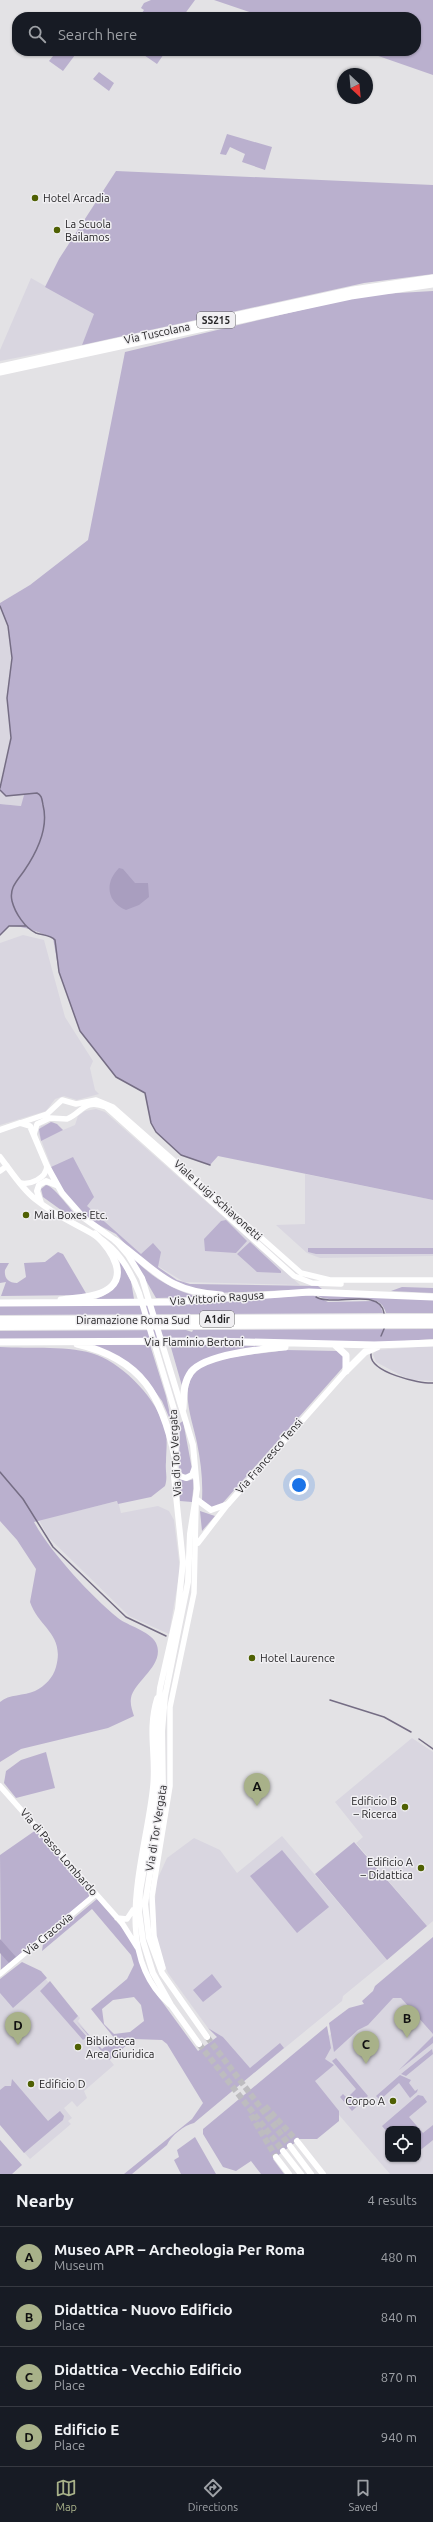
<!DOCTYPE html>
<meta charset="utf-8">
<style>
:root{--surface:#171b24;--page:#20242c;--text:#f1f3f6;--muted:#9ea1a6;--line:#363941;--accent:#a8b189}
body{margin:0;font-family:Ubuntu,sans-serif;background:var(--page);color:var(--text)}
.controls{position:absolute;right:12px;bottom:12px;display:grid;overflow:hidden;border-radius:8px;box-shadow:0 1px 3px #0004}
.controls button{width:36px;height:36px;display:grid;place-items:center;padding:0;border:0;border-bottom:1px solid var(--line);background:var(--surface);color:var(--text);font:20px sans-serif}
.compass{position:absolute;left:337px;top:68px;width:36px;height:36px;border-radius:50%;background:var(--surface);box-shadow:0 1px 3px #0004;rotate:154deg}
.you{position:absolute;left:299px;top:1485px;width:14px;height:14px;margin:-10px;border:3px solid #fff;border-radius:50%;background:#1a73e8;box-shadow:0 0 0 6px #1a73e833}
.badge{display:grid;place-items:center;width:26px;height:26px;border-radius:50%;background:var(--accent);color:#111;font-size:13px;font-weight:700}
.pin{position:absolute;translate:-50% -33px;filter:drop-shadow(0 1px 2px #0008)}
.pin::after{content:'';position:absolute;top:21px;width:14px;height:12px;background:inherit;clip-path:polygon(0 0,100% 0,50% 100%)}
.list{margin:0;padding:0;list-style:none}
h2{display:flex;justify-content:space-between;align-items:center;height:52px;margin:0;padding:0 16px;font-size:17px}
h2 small{font-size:13px;font-weight:400;color:var(--muted)}
.list li{display:grid;grid-template-columns:26px 1fr auto;gap:12px;align-items:center;box-sizing:border-box;height:60px;padding:0 16px;border-top:1px solid var(--line)}
.list b{display:block;font-size:15px;white-space:nowrap}
.list p{margin:0;font-size:13px;white-space:nowrap;color:var(--muted)}
.list em{font-size:13px;font-style:normal;color:var(--muted)}
.icon{flex:none;width:22px;height:22px;fill:none;stroke:currentColor;stroke-width:2;stroke-linecap:round;stroke-linejoin:round}
.map{position:relative;flex:none;width:433px;height:2174px;overflow:hidden}
.search{position:absolute;background:var(--surface);box-shadow:0 1px 3px #0004;left:12px;right:12px;top:12px;height:44px;display:flex;align-items:center;gap:10px;box-sizing:border-box;padding:0 14px;border-radius:16px;color:var(--muted);font-size:15px}
.sheet{height:292px;background:var(--surface)}
nav{display:flex;justify-content:space-around;align-items:center;box-sizing:border-box;height:56px;border-top:1px solid var(--line);background:var(--surface);font-size:11px;color:var(--muted)}
nav a{display:grid;justify-items:center;gap:2px}
nav .on{color:var(--accent)}
.map>svg:first-child{display:block}
.built{fill:#d9d6e0;fill-rule:evenodd}
.green{fill:#bab0ce;fill-rule:evenodd}
.forest{fill:#a99ebf}
.lines{fill:none;stroke-linecap:round;stroke-linejoin:round}
.stream{stroke:#756d84;stroke-width:1.5}
.secondary-tunnel{stroke:#bdbcbf;stroke-width:6;stroke-dasharray:6 3;stroke-linecap:butt}
.tertiary{stroke:#fff;stroke-width:5.5}
.secondary{stroke:#fff;stroke-width:6}
.primary{stroke:#fff;stroke-width:7}
.trunk{stroke:#fff;stroke-width:7}
.motorway{stroke:#fff;stroke-width:8}
.poi-dot{fill:#4f6003;stroke:#f0eff2;stroke-width:1.5}
.labels{text-anchor:middle;dominant-baseline:central;stroke-width:3;stroke-linejoin:round;paint-order:stroke}
.shield{fill:#f0eff2;stroke:#636264;stroke-width:1}
.shield-label{font-size:10px;font-weight:bold;fill:#262527}
.poi-label{font-size:11px;fill:#262527;stroke:#f0eff2;text-anchor:start}
.street-label{font-size:11px;fill:#262527;stroke:#f0eff2}
</style>
<div class="map">
<svg width="433" height="2174" viewBox="0 0 433 2174">
<rect width="100%" height="100%" fill="#e3e2e5"/>
<path class="built" d="M31,278L95,314L82,345L0,361V350Z
M0,606L8,623L12,651L7,701L11,735L0,788Z
M0,788L24,795L22,806L0,804Z
M23,935L44,940L65,1017L93,1061L90,1068L95,1090L99,1094L77,1100L64,1096L55,1099L46,1111L0,1125V943Z
M96,1109L105,1112L300,1285L184,1282L130,1249L116,1234L98,1225L57,1181L38,1132L41,1126L53,1122L63,1130L75,1125L78,1116L85,1111Z
M305,1174L433,1200V1256L320,1258L307,1253L276,1225L305,1224Z
M433,1346V1381L413,1380L404,1377L376,1362L373,1354L377,1350Z
M118,1501L121,1513L158,1506L169,1511L174,1520L180,1570L169,1634L129,1616L48,1537L39,1520Z
M412,1738L433,1752V1921L427,1926L356,1843L363,1837L335,1802Z
M282,1836L387,1960L343,1996L342,2001L254,2073L223,2037L208,2028L168,1973L160,1953L156,1933L155,1901L157,1880L167,1858L194,1838L220,1850L237,1873Z
M433,1949V2174H390L295,2064ZM388,2129H418V2159H388Z
M41,1974L80,2018L78,2021L114,2065L84,2091L87,2098L77,2107L72,2101L64,2108L72,2118L68,2121L71,2124L30,2159L0,2125V1981Z"/>
<path class="green" d="M151,0H195L184,15L185,17H139L144,10L141,8L144,3Z
M214,0H433V75L364,51H416V17H264Z
M57,51H78L63,71L49,61Z
M138,51H166L157,64Z
M99,72L114,83L109,91L93,79Z
M227,134L272,147L265,170L242,162L245,154L230,147L226,155L220,154Z
M116,171L433,185V274L364,283L82,345L94,314L45,287L59,259Z
M433,291V1200L218,1156L210,1165L181,1155L156,1132L151,1123L145,1093L116,1077L80,1031L59,972L53,938C37,932 26,926 9,926L0,935V804L21,806L24,795L6,796L0,790L11,738L7,698L12,658L8,626L0,606V603L30,585L88,540L125,352L364,295Z
M51,1122L57,1124L63,1130L41,1141L39,1129Z
M73,1157L94,1197L87,1206L141,1254L153,1243L161,1252L158,1267L177,1280L190,1284L318,1286L322,1289L216,1293L178,1286L130,1249L116,1234L95,1223L77,1209L57,1181L51,1167Z
M46,1185C55,1186 72,1213 81,1220L68,1215L43,1197L41,1189Z
M226,1220L247,1241L236,1253L205,1251L204,1239L221,1221Z
M250,1242L281,1271V1273L257,1272L237,1254Z
M308,1248H433V1254H316L308,1252Z
M58,1252L63,1254L87,1295L1,1296L6,1282L0,1283V1263H9L5,1270C4,1278 8,1283 17,1283L26,1277L24,1263L45,1262Z
M117,1254L131,1281L134,1299L93,1300C115,1293 127,1278 117,1254Z
M133,1258C153,1278 172,1290 199,1297L156,1298Z
M402,1287L433,1288V1293L391,1291Z
M315,1294L433,1300V1313H386C379,1285 334,1309 315,1294Z
M313,1295L328,1302L374,1301L380,1305L383,1313L0,1315V1306L162,1305Z
M433,1329V1339L390,1342L0,1339V1331L186,1330L192,1332L193,1330Z
M91,1344L150,1345L166,1396L172,1424L162,1401L148,1382Z
M170,1344L273,1346L205,1360L182,1386Z
M0,1347C29,1349 71,1345 97,1355C125,1366 157,1399 165,1429C168,1439 166,1452 166,1462C165,1471 168,1477 165,1486L151,1497L118,1504L117,1501L34,1522C51,1553 91,1596 118,1618C128,1626 150,1631 156,1643C166,1665 134,1681 131,1698C130,1704 132,1710 134,1716L108,1728L21,1749L0,1762V1702C9,1694 24,1696 35,1691C45,1686 53,1678 56,1667C65,1634 39,1628 30,1602L36,1569L17,1540L0,1521Z
M285,1350L338,1351L342,1353L345,1365L220,1506L209,1508L202,1500C203,1480 201,1463 197,1443C192,1416 173,1377 210,1363C233,1355 261,1354 285,1350Z
M183,1421L192,1469L191,1473L184,1476L179,1468L180,1423Z
M179,1479L187,1481L194,1479L192,1502L180,1501Z
M200,1511L215,1516L202,1531Z
M46,1752L55,1788L16,1798L4,1783L6,1771L21,1760Z
M36,1830L89,1891V1897L1,1970L0,1855Z
M354,1842L427,1926L387,1960L315,1874Z
M282,1850L329,1907L297,1933L250,1876Z
M97,1899L124,1930L133,1944L155,1992L198,2051L217,2037L208,2028L223,2037L250,2068L280,2043L284,2048L194,2123C184,2125 171,2136 167,2145L132,2174H124L192,2119L203,2103L167,2044L162,2040L134,2039L109,2060L76,2021L102,2049L115,2039L91,2009L127,1979L134,1965L131,1955L92,1909L42,1951L43,1944ZM134,1997L141,2005L144,2021L130,2032L114,2034L104,2024L102,2009L113,2000Z
M433,1937V2034L401,1998H393L368,2025L358,2030L334,2052L329,2023L349,2008L364,2004L362,2001L373,1991L375,1986Z
M22,1962L41,1971L47,1978L13,2008L0,1993V1979Z
M212,1974L222,1987L203,2002L193,1990Z
M50,1981L78,2016L73,2021L87,2037L83,2040L40,1991Z
M327,2026L331,2048L325,2059L334,2065L315,2081L339,2111V2121L317,2139H300L273,2159L284,2174H261L251,2161L236,2171L223,2167L203,2134V2129Z
M433,2036V2043L399,2070Z
M432,2049L433,2054L406,2076L401,2074Z
M336,2058L368,2096L352,2111L340,2097L343,2094L347,2098L356,2089L332,2061Z
M400,2075L411,2080L409,2083L415,2091L418,2089L417,2092L410,2098L399,2083L380,2100L376,2096Z
M12,2079L48,2121L60,2111L64,2116L63,2120L24,2153L0,2125V2090L5,2086H11Z
M418,2095L423,2096L427,2102L409,2117L423,2133L433,2125V2140L418,2152V2129H388V2133L382,2126Z
M195,2137L216,2174H181L174,2160L179,2157L177,2150Z
M0,2140L22,2165L12,2174H0Z"/>
<path class="forest" d="M119,868L123,869L135,883H148L149,897L139,905L126,910C107,902 104,883 119,868Z
M0,1939L16,1957L9,1963L0,1953Z"/>
<g class="lines">
<path class="stream" d="M0,606L8,626L12,658L7,698L11,738L0,788
M0,790L6,796L37,793C42,795 42,800 43,805C49,828 37,852 24,871C17,881 9,888 12,901C15,913 25,928 36,933C42,935 51,935 55,940L59,972L80,1031L116,1077L145,1093L151,1123L156,1132L181,1155L210,1165
M0,935L9,926H26
M316,1297C334,1307 380,1287 384,1313
M381,1336L384,1329
M371,1354C369,1372 419,1384 433,1383
M0,1472L23,1499L53,1547L126,1617L166,1636
M330,1700L384,1717L411,1732
M419,1739L433,1749"/>
<path class="secondary-tunnel" d="M207,2037L290,2146
M199,2044L283,2151
M265,2106L297,2141
M251,2115L276,2157"/>
<path class="tertiary" d="M20,1123L47,1114L62,1100L76,1104L96,1100L113,1107L301,1273L330,1280H433
M34,1134L37,1124L50,1118L67,1119C82,1113 84,1098 106,1107L294,1276L312,1283L341,1284
M0,1171L7,1166
M20,1183C30,1185 46,1179 47,1166
M198,1543L228,1504
M157,1698C147,1730 156,1754 153,1785C147,1852 108,1950 169,2004
M0,1786L122,1923L137,1947
M117,1918L127,1919L133,1910
M163,1968L154,1936L152,1896L170,1786V1707L194,1593L196,1505
M0,1974L96,1894"/>
<path class="secondary" d="M0,1130L20,1123L30,1126L47,1166L62,1193L84,1218L116,1241L128,1255L142,1278L193,1445L197,1489L190,1534L188,1582L165,1696L162,1731L163,1792L145,1904L149,1938L162,1973L207,2037
M0,1157C11,1171 21,1188 35,1199C82,1237 114,1227 139,1293L174,1409L176,1441L174,1477L183,1562L178,1609L160,1688L156,1731L158,1789L140,1891L139,1912L143,1941L153,1973L171,2005L199,2044
M41,1203L37,1191L39,1185L46,1181L56,1185
M175,1469L180,1476L186,1478L192,1475L195,1467
M196,1499L211,1510L228,1504L346,1371
M297,2141L323,2174
M290,2146L311,2174
M283,2151L301,2174
M276,2157L289,2174"/>
<path class="primary" d="M0,367L353,290L433,278
M0,372L351,296L433,284"/>
<path class="trunk" d="M116,1241C156,1270 167,1292 221,1295
M61,1300C74,1298 89,1298 101,1293C133,1280 111,1249 95,1234
M0,1303L173,1302L309,1292L433,1297
M0,1342L209,1341L374,1345L433,1343
M77,1344C143,1359 162,1397 175,1457
M335,1345L346,1355V1371
M346,1371L365,1352L377,1347
M183,1408C184,1395 183,1383 191,1372C205,1354 263,1349 285,1347"/>
<path class="motorway" d="M0,1320L433,1318
M0,1326L433,1324"/>
</g>
<g class="poi-dot">
<circle cx="35" cy="198" r="4"/>
<circle cx="57" cy="230" r="4"/>
<circle cx="26" cy="1215" r="4"/>
<circle cx="252" cy="1658" r="4"/>
<circle cx="405" cy="1807" r="4"/>
<circle cx="421" cy="1868" r="4"/>
<circle cx="78" cy="2047" r="4"/>
<circle cx="31" cy="2084" r="4"/>
<circle cx="393" cy="2101" r="4"/>
</g>
<g class="labels">
<g class="shield">
<rect x="197" y="312" width="38" height="16" rx="3"/>
<rect x="200" y="1311" width="34" height="16" rx="3"/>
</g>
<g class="shield-label">
<text x="216" y="320">SS215</text>
<text x="217" y="1319">A1dir</text>
</g>
<g class="poi-label">
<text x="43" y="198">Hotel Arcadia</text>
<text x="65" y="224">La Scuola<tspan x="65" dy="13">Bailamos</tspan></text>
<text x="34" y="1215">Mail Boxes Etc.</text>
<text x="260" y="1658">Hotel Laurence</text>
<text x="397" y="1801" text-anchor="end">Edificio B<tspan x="397" dy="13">– Ricerca</tspan></text>
<text x="413" y="1862" text-anchor="end">Edificio A<tspan x="413" dy="13">– Didattica</tspan></text>
<text x="86" y="2041">Biblioteca<tspan x="86" dy="13">Area Giuridica</tspan></text>
<text x="39" y="2084">Edificio D</text>
<text x="385" y="2101" text-anchor="end">Corpo A</text>
</g>
<g class="street-label">
<text transform="translate(157 333) rotate(-12)">Via Tuscolana</text>
<text transform="translate(218 1200) rotate(42)">Viale Luigi Schiavonetti</text>
<text transform="translate(217 1298) rotate(-4)">Via Vittorio Ragusa</text>
<text x="133" y="1320">Diramazione Roma Sud</text>
<text x="194" y="1342">Via Flaminio Bertoni</text>
<text transform="translate(175 1453) rotate(-93)">Via di Tor Vergata</text>
<text transform="translate(269 1456) rotate(-49)">Via Francesco Tensi</text>
<text transform="translate(156 1828) rotate(-81)">Via di Tor Vergata</text>
<text transform="translate(59 1852) rotate(49)">Via di Passo Lombardo</text>
<text transform="translate(48 1934) rotate(-40)">Via Cracovia</text>
</g>
</g>
</svg>
<div class="controls">
<button><svg class="icon" aria-label="locate" viewBox="0 0 24 24"><circle cx="12" cy="12" r="6"/><path d="M12 2v4M12 18v4M2 12h4M18 12h4"/></svg></button>
</div>
<svg class="compass" viewBox="-18 -18 36 36"><path d="M0-13l5 13h-10z" fill="#e53935"/><path d="M0 13l5-13h-10z" fill="#9ea1a6"/></svg>
<div class="you"></div>
<div class="pin badge" style="left:257px;top:1806px">A</div>
<div class="pin badge" style="left:407px;top:2038px">B</div>
<div class="pin badge" style="left:366px;top:2064px">C</div>
<div class="pin badge" style="left:18px;top:2045px">D</div>
<div class="search"><svg class="icon" aria-label="search" viewBox="0 0 24 24"><circle cx="10" cy="10" r="6"/><path d="M15 15l6 6"/></svg>Search here</div>
</div>
<section class="sheet">
<h2>Nearby<small>4 results</small></h2>
<ul class="list">
<li><span class="badge">A</span><div><b>Museo APR – Archeologia Per Roma</b><p>Museum</p></div><em>480 m</em></li>
<li><span class="badge">B</span><div><b>Didattica - Nuovo Edificio</b><p>Place</p></div><em>840 m</em></li>
<li><span class="badge">C</span><div><b>Didattica - Vecchio Edificio</b><p>Place</p></div><em>870 m</em></li>
<li><span class="badge">D</span><div><b>Edificio E</b><p>Place</p></div><em>940 m</em></li>
</ul>
</section>
<nav>
<a class="on"><svg class="icon" aria-label="map" viewBox="0 0 24 24"><path d="M3 6l6-2 6 2 6-2v14l-6 2-6-2-6 2zM9 4v14M15 6v14"/></svg>Map</a>
<a><svg class="icon" aria-label="directions" viewBox="0 0 24 24"><path d="M12 3l9 9-9 9-9-9zM9 14v-3h6M13 9l2 2-2 2"/></svg>Directions</a>
<a><svg class="icon" aria-label="saved" viewBox="0 0 24 24"><path d="M7 4h10v16l-5-4-5 4z"/></svg>Saved</a>
</nav>
